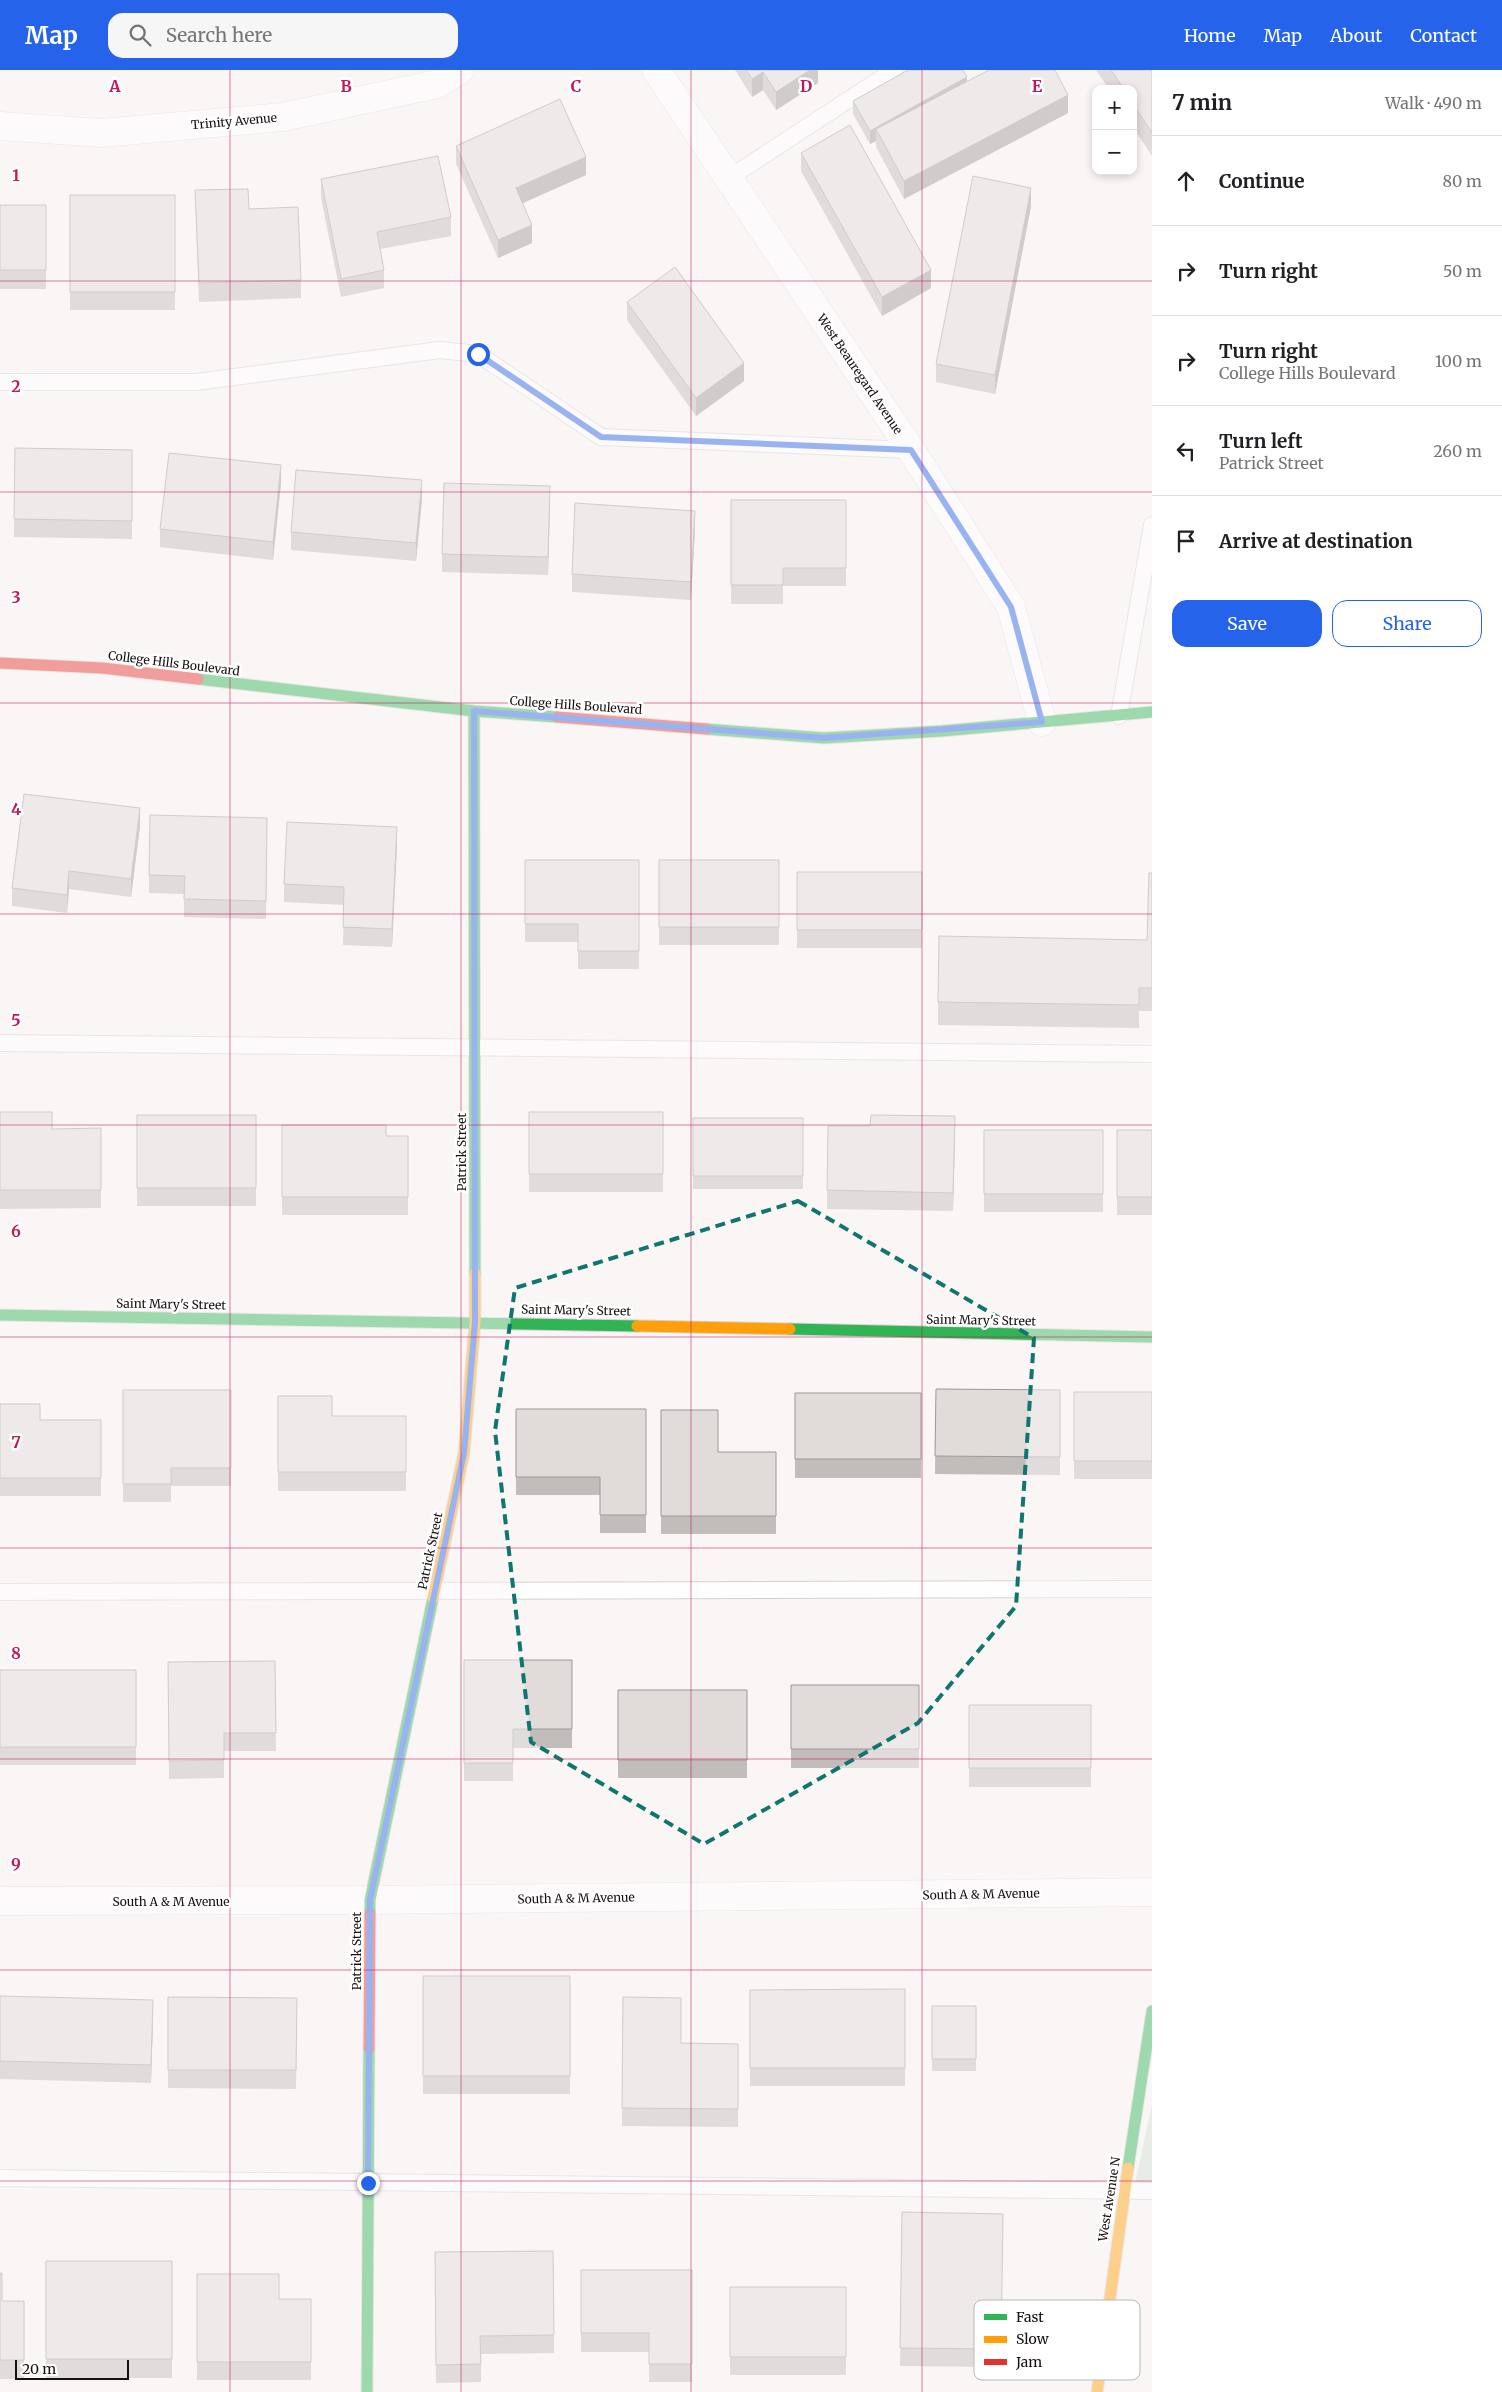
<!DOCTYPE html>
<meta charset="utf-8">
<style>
:root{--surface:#fff;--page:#f6f6f6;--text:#202124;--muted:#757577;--line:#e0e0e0;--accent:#2563eb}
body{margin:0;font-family:Merriweather,serif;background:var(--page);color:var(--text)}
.controls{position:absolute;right:15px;top:15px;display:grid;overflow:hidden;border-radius:10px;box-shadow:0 2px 8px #0003}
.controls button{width:45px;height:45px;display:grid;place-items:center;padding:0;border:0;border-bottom:1px solid var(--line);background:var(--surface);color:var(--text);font:25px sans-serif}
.scale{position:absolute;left:15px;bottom:12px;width:114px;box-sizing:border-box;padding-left:5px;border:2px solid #17100e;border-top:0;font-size:14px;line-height:18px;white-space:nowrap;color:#17100e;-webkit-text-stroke:4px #fff;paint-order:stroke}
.stop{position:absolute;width:15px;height:15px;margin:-11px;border:4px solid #2563eb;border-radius:50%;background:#fff}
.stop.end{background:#2563eb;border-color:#fff;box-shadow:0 1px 5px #0008}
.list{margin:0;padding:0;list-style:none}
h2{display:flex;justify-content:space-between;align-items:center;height:65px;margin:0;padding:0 20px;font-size:21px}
h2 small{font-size:16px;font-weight:400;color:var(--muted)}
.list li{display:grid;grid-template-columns:32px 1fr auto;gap:15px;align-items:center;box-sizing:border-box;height:90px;padding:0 20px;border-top:1px solid var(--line)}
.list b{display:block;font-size:19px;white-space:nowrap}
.list p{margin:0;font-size:16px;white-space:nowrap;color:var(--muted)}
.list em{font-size:16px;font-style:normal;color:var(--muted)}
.actions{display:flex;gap:10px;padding:15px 20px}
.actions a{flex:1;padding:11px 0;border:1px solid var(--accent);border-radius:15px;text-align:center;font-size:18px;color:var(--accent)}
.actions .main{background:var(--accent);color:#fff}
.icon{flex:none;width:28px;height:28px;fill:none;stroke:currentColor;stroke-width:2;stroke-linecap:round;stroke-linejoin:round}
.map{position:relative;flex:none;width:1152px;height:2322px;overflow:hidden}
header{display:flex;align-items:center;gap:30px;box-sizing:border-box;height:70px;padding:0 25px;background:var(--accent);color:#fff}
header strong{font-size:24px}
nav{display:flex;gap:28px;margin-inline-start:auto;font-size:18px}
.search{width:350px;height:45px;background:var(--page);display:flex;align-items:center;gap:12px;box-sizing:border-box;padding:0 18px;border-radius:15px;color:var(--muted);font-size:19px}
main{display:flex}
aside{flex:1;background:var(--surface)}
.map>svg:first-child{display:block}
.green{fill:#d1e1d2}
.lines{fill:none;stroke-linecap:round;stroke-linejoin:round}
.lane-casing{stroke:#d7d2d0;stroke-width:18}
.street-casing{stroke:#d7d2d0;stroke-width:29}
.fast-casing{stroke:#d7d2d0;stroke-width:13}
.slow-casing{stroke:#d7d2d0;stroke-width:13}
.jam-casing{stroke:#d7d2d0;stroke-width:13}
.lane{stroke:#fefefe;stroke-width:16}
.street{stroke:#fefefe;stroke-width:28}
.fast{stroke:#30b455;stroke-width:11}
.slow{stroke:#ff9f0a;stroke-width:11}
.jam{stroke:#e5322d;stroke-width:11}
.wall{fill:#c2bcbb}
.shaded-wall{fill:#9e9999}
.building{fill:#e1dbda;stroke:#9e9999}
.route{stroke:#2563eb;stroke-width:6}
.marked{fill:none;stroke:#0f766e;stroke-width:4;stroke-dasharray:10 6;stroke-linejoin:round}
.grid{fill:none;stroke:#c2185b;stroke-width:1;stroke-opacity:0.55}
.labels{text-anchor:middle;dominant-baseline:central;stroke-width:5;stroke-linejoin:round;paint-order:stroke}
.street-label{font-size:12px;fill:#17100e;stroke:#fff}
.key{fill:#fff;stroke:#b9b7b7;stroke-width:1}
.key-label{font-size:14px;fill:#17100e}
.grid-label{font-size:16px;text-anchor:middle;font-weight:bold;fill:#c2185b;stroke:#fff;stroke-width:5;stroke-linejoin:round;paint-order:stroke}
</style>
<header>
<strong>Map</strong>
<div class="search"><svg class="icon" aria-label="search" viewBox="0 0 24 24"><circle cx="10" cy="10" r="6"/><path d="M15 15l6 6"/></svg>Search here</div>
<nav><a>Home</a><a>Map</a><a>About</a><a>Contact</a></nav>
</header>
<main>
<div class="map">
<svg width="1152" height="2322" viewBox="0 0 1152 2322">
<rect width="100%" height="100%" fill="#faf6f5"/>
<path class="green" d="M1152,2034V2114H1135Z"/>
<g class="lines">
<defs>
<path id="lane" d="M729,108L894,0
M0,312H196L440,280L478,284L601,367L911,380
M1119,646L1152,455
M0,973L1152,984
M0,1522L1152,1519
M0,2108L1152,2121"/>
<path id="street" d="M656,0L911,380L1011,537L1042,652
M0,56L101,63L283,47L437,14L460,0
M0,1831L370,1830L1152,1822"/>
<path id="fast" d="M198,609L474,641L557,647
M474,641L475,1204
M706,659L824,668L942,661L1152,642
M0,1245L637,1256
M790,1259L1152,1267
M370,1843V1830L433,1528
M1128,2098L1152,1941
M367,2322L369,1978"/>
<path id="slow" d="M637,1256L790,1259
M433,1528L464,1383L475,1252V1204
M1097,2322L1128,2098"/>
<path id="jam" d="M0,593L102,598L198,609
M557,647L706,659
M369,1978L370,1843"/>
</defs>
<use href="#lane" class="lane-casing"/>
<use href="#street" class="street-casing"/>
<use href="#fast" class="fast-casing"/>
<use href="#slow" class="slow-casing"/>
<use href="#jam" class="jam-casing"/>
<use href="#lane" class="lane"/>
<use href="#street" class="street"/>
<use href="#fast" class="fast"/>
<use href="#slow" class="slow"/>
<use href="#jam" class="jam"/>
</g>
<path class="wall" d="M735,0H818V13L776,40L763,20L752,27Z
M1096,0H1152V86L1133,57V19H1109Z
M967,11L1068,43L904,129L876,77V71L870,74L853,44V31Z
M456,76L586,105L523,133L532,173L498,188L456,94Z
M801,83L931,218L882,246L801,101Z
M321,109L451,147V166L380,179L384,200V218L341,227L321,128Z
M195,120L249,139L301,210V228L199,232Z
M70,125H175V240H70Z
M0,135H46V219H0Z
M1031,136L995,324L936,312V294Z
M627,232L744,311L696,346L627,250Z
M15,378L132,380V469L14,467Z
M281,413L273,490L160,477V459Z
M422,429L416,491L291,480V462Z
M731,430H846V516H783V534H731Z
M550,434L548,505L442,502V484Z
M695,459L691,530L572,522V504Z
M140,756L131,827L69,819L67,843L12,836V818Z
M267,766L266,849L184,847V824L149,823V805Z
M397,775L392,877L343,875L344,835L284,832V814Z
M525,790H639V899H578V872H525Z
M659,790H779V875H659Z
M797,802H922V878H797Z
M1152,803V941H1139V958L938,955V932L1147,870Z
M0,1042L52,1059L101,1058V1138L0,1139Z
M529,1042H663V1122H529Z
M137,1045H256V1136H137Z
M693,1048H803V1119H693Z
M282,1055L386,1066H408V1145H282Z
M870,1056L955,1064L953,1141L827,1139V1120Z
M984,1060H1103V1142H984Z
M1117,1060H1152V1145H1117Z
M936,1319L1060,1320V1405L935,1404Z
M123,1320H231V1416H171V1432H123Z
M1074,1322H1152V1409H1074Z
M795,1323H921V1408H795Z
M278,1326L332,1346H406V1421H278Z
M0,1334L40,1350H101V1426H0Z
M516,1339H646V1463H600V1425H516Z
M661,1340L718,1382H776V1464H661Z
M464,1590H572V1678H513V1711H464Z
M275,1591L276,1681H224V1708L169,1709L168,1592Z
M0,1600H136V1695H0Z
M791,1615H919V1698H791Z
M618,1620H747V1708H618Z
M969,1635H1091V1717H969Z
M423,1906H570V2024H423Z
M905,1919V2016H750V1920Z
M0,1926L153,1948L151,2013L0,2009Z
M168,1927L297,1928L296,2019L168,2018Z
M623,1927L681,1973L738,1974V2057L622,2056Z
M932,1936H976V2001H932Z
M902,2142L1003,2144L1001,2297L900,2296Z
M553,2181L554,2283L481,2284V2312L436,2313L435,2182Z
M46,2191H172V2308H46Z
M581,2200H692V2312H649V2282H581Z
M0,2203L2,2231H24V2309H0Z
M197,2204L279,2229H311V2310H197Z
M730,2217H846V2305H730Z"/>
<path class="shaded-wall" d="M810,0H818V13L776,40V22Z
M763,2V20L752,27V9Z
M967,7V20L876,59V71L870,74V61Z
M1068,25V43L904,129V111Z
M586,87V105L516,136V118Z
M1031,118V136L995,324V305Z
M532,155V173L498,188V170Z
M931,200V218L882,246V227Z
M744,293V311L696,346V328Z
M281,395V413L273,490V472Z
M422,410V429L416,491V473Z
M550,416V434L548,505V487Z
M695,441V459L691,530V512Z
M140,738V756L131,827V809Z
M397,757V775L392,877V859Z
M69,801V819L67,843V825Z
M955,1046V1064L953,1141V1123Z
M153,1930V1948L151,2013V1995Z"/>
<path class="building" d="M746,0H810L776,22L763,2L752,9Z
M908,0H963L967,7L870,61L853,31Z
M989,0H1055L1068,25L904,111L876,59Z
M1111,0H1152V63L1133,34V19H1124Z
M560,29L586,87L516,118L532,155L498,170L456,76Z
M850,55L931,200L882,227L801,83Z
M438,86L451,147L377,162L384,200L341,209L321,109Z
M973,106L1031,118L995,305L936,294Z
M248,119L249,139L298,137L301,210L199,213L195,120Z
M70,125H175V222H70Z
M0,135H46V200H0Z
M675,197L744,293L696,328L627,232Z
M15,378L132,380V451L14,449Z
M169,383L281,395L273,472L160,459Z
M296,400L422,410L416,473L291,462Z
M444,413L550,416L548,487L442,484Z
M731,430H846V498H783V515H731Z
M575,433L695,441L691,512L572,504Z
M24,724L140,738L131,809L69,801L67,825L12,818Z
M150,745L267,748L266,831L184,829L185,806L149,805Z
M287,752L397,757L392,859L343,857L344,817L284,814Z
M525,790H639V881H578V854H525Z
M659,790H779V857H659Z
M797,802H922V860H797Z
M1149,803H1152V918H1139V935L938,932L939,866L1147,870Z
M0,1042H52V1059L101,1058V1120H0Z
M529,1042H663V1104H529Z
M137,1045H256V1118H137Z
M871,1045L955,1046L953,1123L827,1120L828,1056H870Z
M693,1048H803V1106H693Z
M282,1055H386V1066H408V1127H282Z
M984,1060H1103V1124H984Z
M1117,1060H1152V1127H1117Z
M936,1319L1060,1320V1387L935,1386Z
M123,1320H231V1398H171V1414H123Z
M1074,1322H1152V1391H1074Z
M795,1323H921V1389H795Z
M278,1326H332V1346H406V1402H278Z
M0,1334H40V1350H101V1408H0Z
M516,1339H646V1445H600V1407H516Z
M661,1340H718V1382H776V1446H661Z
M464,1590H572V1659H513V1693H464Z
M275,1591L276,1663H224V1690L169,1691L168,1592Z
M0,1600H136V1677H0Z
M791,1615H919V1679H791Z
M618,1620H747V1690H618Z
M969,1635H1091V1698H969Z
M423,1906H570V2006H423Z
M905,1919V1998H750V1920Z
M0,1926L153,1930L151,1995L0,1991Z
M168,1927L297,1928L296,2000H168Z
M623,1927L681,1928V1973L738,1974V2039L622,2038Z
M932,1936H976V1989H932Z
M902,2142L1003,2144L1001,2279L900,2278Z
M553,2181L554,2265L480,2266L481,2294L436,2295L435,2182Z
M46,2191H172V2289H46Z
M581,2200H692V2294H649V2263H581Z
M0,2203H2V2231H24V2290H0Z
M197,2204H279V2229H311V2292H197Z
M730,2217H846V2287H730Z"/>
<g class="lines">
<path class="route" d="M368,2113L370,1830L464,1383L475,1252L474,641L824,668L1042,652L1011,537L911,380L601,367L478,284"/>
</g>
<path d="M0 0H1152V2322H0ZM798,1131L1034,1268L1016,1536L918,1653L704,1774L531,1672L495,1361L515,1218Z" fill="#faf6f5" fill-opacity=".55" fill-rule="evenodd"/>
<path class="marked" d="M798,1131L1034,1268L1016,1536L918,1653L704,1774L531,1672L495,1361L515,1218Z"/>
<path class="grid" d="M230,0V2322M461,0V2322M691,0V2322M922,0V2322M0,211H1152M0,422H1152M0,633H1152M0,844H1152M0,1055H1152M0,1267H1152M0,1478H1152M0,1689H1152M0,1900H1152M0,2111H1152"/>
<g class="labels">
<g class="street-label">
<text transform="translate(234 51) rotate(-5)">Trinity Avenue</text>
<text transform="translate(860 304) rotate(56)">West Beauregard Avenue</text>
<text transform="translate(174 593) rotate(7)">College Hills Boulevard</text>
<text transform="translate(576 635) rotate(4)">College Hills Boulevard</text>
<text transform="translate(461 1082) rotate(-90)">Patrick Street</text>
<text transform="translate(171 1234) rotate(1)">Saint Mary's Street</text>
<text transform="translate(576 1240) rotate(1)">Saint Mary's Street</text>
<text transform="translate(981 1250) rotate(1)">Saint Mary's Street</text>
<text transform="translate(430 1481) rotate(-78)">Patrick Street</text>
<text transform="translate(981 1824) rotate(-1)">South A &amp; M Avenue</text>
<text transform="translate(576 1828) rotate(-1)">South A &amp; M Avenue</text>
<text x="171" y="1831">South A &amp; M Avenue</text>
<text transform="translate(356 1881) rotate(-90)">Patrick Street</text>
<text transform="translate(1109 2129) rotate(-81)">West Avenue N</text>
</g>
</g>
<rect x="974" y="2230" width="166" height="80" rx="8" class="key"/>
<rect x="984" y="2244" width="23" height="6" fill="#30b455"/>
<rect x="984" y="2266" width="23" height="7" fill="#ff9f0a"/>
<rect x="984" y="2289" width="23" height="6" fill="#e5322d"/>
<g class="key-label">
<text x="1016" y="2252">Fast</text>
<text x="1016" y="2274">Slow</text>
<text x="1016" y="2297">Jam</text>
</g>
<g class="grid-label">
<text x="115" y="22">A</text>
<text x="346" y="22">B</text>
<text x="576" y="22">C</text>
<text x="806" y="22">D</text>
<text x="1037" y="22">E</text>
<text x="16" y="111">1</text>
<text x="16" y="322">2</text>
<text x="16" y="533">3</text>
<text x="16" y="745">4</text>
<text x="16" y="956">5</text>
<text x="16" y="1167">6</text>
<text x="16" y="1378">7</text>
<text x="16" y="1589">8</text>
<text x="16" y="1800">9</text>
</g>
</svg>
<div class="controls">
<button>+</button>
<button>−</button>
</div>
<div class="scale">20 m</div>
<div class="stop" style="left:478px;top:284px"></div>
<div class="stop end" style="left:368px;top:2113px"></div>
</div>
<aside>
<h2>7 min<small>Walk · 490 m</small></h2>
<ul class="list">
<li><svg class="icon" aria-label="ahead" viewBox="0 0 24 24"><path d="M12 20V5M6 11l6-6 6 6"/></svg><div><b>Continue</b></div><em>80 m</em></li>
<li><svg class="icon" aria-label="right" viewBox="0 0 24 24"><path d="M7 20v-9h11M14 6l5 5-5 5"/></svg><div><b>Turn right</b></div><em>50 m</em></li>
<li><svg class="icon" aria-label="right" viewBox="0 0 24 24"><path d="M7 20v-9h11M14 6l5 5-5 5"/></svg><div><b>Turn right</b><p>College Hills Boulevard</p></div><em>100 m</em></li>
<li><svg class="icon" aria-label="left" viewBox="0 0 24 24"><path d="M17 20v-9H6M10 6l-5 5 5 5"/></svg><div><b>Turn left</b><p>Patrick Street</p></div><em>260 m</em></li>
<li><svg class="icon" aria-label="arrive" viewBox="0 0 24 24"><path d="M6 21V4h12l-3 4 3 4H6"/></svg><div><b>Arrive at destination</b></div></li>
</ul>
<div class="actions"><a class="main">Save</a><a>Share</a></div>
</aside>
</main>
